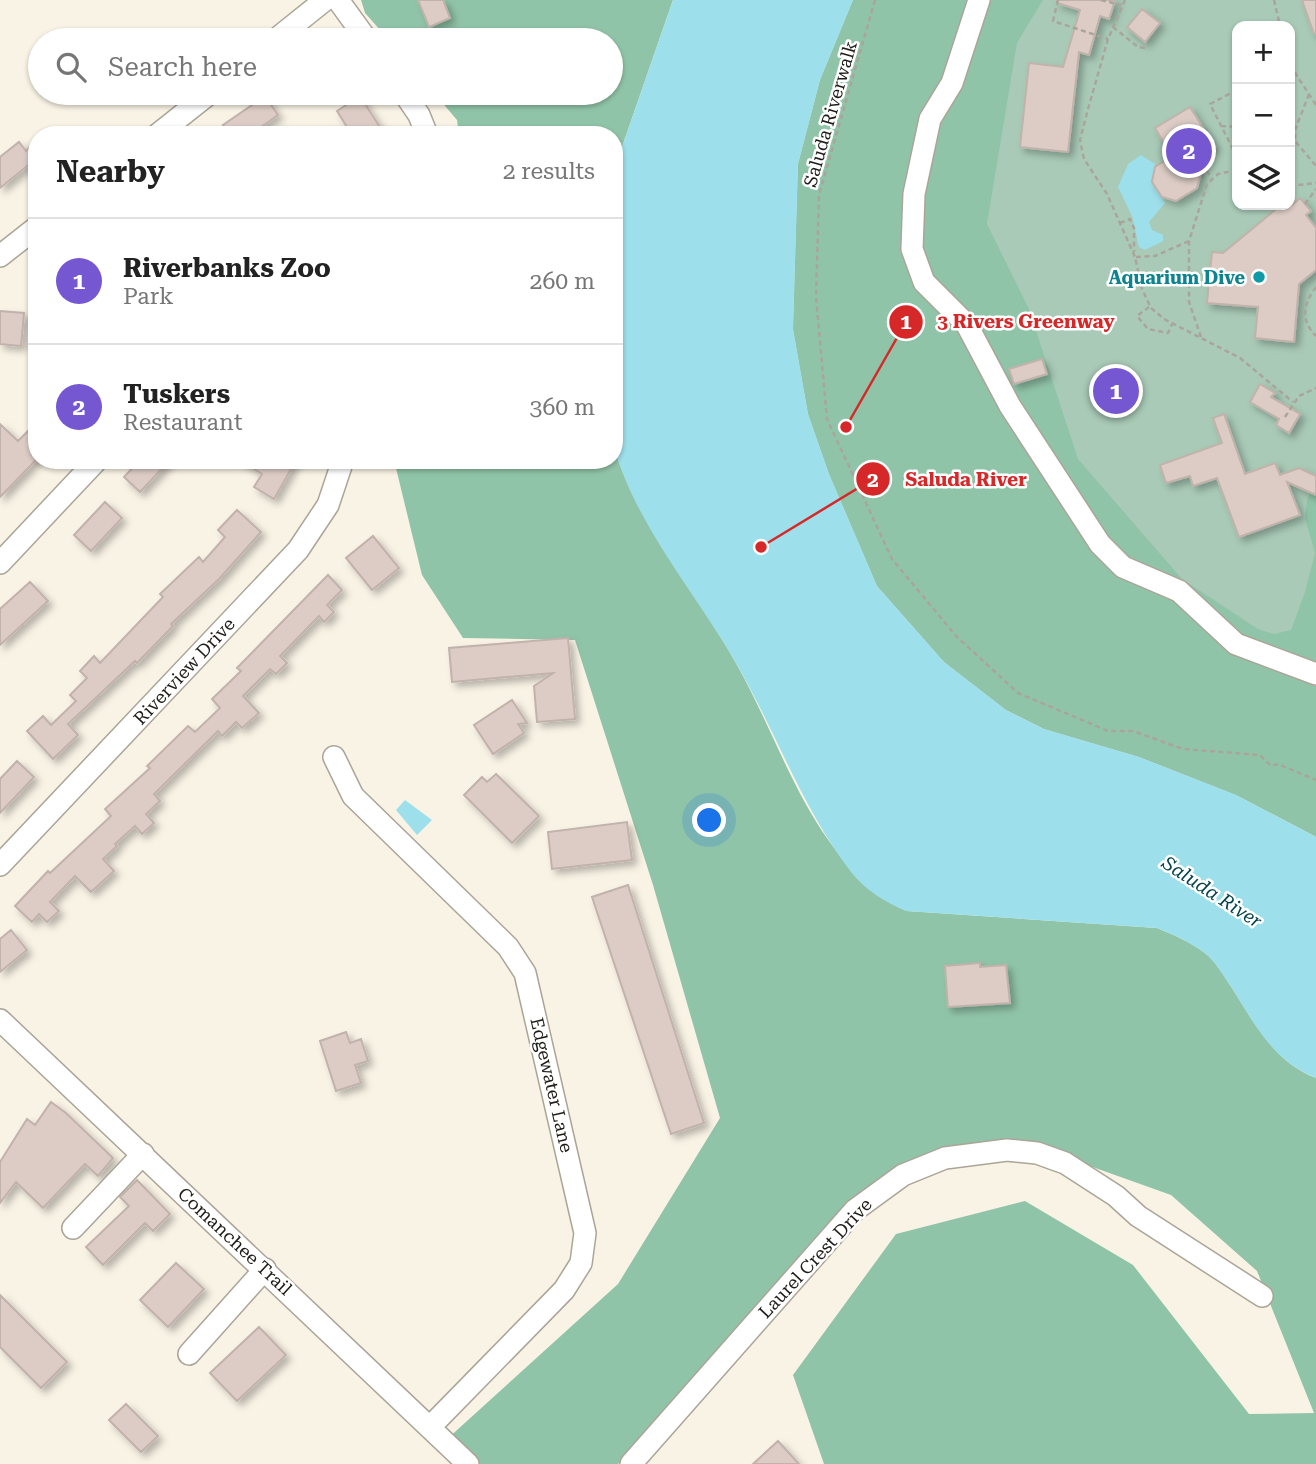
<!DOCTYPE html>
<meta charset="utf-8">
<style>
:root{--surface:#fff;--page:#f6f6f6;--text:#222;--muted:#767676;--line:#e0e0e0;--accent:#7457d1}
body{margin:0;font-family:"Roboto Serif",serif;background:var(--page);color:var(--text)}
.controls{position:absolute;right:21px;top:21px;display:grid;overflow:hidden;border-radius:14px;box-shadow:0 2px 5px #0004}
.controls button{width:63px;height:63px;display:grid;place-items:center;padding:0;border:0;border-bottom:2px solid var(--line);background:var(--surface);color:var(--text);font:35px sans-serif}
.you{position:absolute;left:710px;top:821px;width:24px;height:24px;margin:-18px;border:5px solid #fff;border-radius:50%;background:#1a73e8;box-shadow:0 0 0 10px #1a73e833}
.badge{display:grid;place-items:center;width:46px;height:46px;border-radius:50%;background:var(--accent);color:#fff;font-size:23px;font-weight:700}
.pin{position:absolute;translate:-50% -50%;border:4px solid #fff;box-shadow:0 2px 7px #0006}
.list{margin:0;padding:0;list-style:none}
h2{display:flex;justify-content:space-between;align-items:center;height:91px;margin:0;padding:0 28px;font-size:30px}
h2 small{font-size:23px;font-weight:400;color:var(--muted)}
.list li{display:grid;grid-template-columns:46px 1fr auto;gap:21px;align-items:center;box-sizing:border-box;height:126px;padding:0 28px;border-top:2px solid var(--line)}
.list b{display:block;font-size:26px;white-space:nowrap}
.list p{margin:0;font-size:23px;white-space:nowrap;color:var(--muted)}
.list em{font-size:23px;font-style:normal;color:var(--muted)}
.icon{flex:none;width:38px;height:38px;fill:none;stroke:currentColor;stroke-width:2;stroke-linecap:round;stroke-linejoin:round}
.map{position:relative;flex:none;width:1316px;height:1464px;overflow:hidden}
.search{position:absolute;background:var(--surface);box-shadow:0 2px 5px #0004;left:28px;top:28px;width:595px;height:77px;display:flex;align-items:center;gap:18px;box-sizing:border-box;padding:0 24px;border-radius:38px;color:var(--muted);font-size:26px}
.panel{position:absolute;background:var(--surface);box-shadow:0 2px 5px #0004;left:28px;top:126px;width:595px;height:343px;border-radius:28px}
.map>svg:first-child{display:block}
.green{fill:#a9cab7;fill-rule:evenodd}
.forest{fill:#90c4a8}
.water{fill:#9ddfea}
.building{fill:#dcccc5;stroke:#c1b2ab;stroke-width:2;filter:url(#shadow)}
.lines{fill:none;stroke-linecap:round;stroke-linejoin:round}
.minor-casing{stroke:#aba598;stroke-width:24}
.path{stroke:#aaa59a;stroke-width:2.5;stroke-dasharray:5 3.5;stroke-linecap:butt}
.minor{stroke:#fff;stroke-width:21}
.culture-dot{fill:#0f9aa8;stroke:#fff;stroke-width:2.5}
.labels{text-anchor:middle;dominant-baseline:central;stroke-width:5;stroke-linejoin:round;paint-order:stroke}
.street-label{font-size:18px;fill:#1e1c17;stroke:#fff}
.culture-label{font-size:18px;font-weight:bold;fill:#0d838f;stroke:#fff;text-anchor:end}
.water-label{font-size:19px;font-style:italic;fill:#04434b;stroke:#fff}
.leader{fill:none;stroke:#d62828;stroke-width:2.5}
.callout-dot{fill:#d62828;stroke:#fff;stroke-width:2.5}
.mark-label{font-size:21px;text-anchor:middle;font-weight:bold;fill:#fff}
.callout-label{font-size:19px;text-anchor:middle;font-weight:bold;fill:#d62828;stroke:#fff;stroke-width:5;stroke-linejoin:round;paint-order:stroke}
</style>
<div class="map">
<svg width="1316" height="1464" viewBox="0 0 1316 1464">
<defs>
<filter id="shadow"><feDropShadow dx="4.5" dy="4.5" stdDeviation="3.5" flood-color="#0004"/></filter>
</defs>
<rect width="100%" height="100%" fill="#f9f3e5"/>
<path class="green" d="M853,0H924L900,56L863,195L858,332L883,440L920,529L961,590L1010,626L1036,637L939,488L894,295L900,174L968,0H1316V718L1038,638L1130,680L1226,704L1316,736V834L1236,795L1139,757L1044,729L1006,710L944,662L877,586L829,474L808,414L793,329L798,164L820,80ZM1237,26H1290V205H1237Z"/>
<path class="forest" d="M361,0H673L614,170V135H459L457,120L434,93H611V40H389L365,13Z
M853,0H1043L1017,43L987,224L1029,309L1078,459L1182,579L1258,629L1274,634L1291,630L1305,592L1315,553L1305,518L1307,500L1316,479V837L1236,795L1139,757L1044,729L1006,710L944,662L877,586L829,474L808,414L793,329L798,164L820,80Z
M614,447C638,528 697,592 737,665C769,722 791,788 829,841C850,870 873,897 907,911L1157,928C1174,935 1190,942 1205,953C1216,962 1224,976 1232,988C1254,1023 1275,1063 1316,1078V1464H824L793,1375L896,1234L1025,1201L1133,1265L1249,1414L1314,1413L1257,1271L1171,1195L1031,1145L900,1176L758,1305L618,1464H469L446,1440L618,1284L720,1118L653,885L575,640L463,638L422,575L394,460H614Z"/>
<path class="water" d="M673,0H853L820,80L798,164L793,329L808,414L829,474L877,586L944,662L1006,710L1044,729L1139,757L1236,795L1316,837V1078C1274,1062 1255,1025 1232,988C1224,977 1216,962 1205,953C1190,942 1174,935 1157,928L906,911C885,902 866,891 851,872C802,808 776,732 736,663C695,592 637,527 614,447V170Z
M1141,155L1155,164L1151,182L1165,203L1149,222L1152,230L1163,235V241L1145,250L1139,247L1132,216L1118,187L1128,164Z
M405,800L432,820L417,835L396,810Z"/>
<path class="building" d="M418,0H443L450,18L429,27Z
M1057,0H1115L1109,19L1100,16L1089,55L1079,52L1068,152L1020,147L1029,63L1063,67L1080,10L1057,3Z
M1302,0H1316V34H1314Z
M1142,9L1160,23L1145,42L1127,27Z
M265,96L278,115L250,135H230L223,125Z
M360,96L385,135H352L337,111Z
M1190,107L1215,147L1193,160L1201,173L1197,188L1176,201L1162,197L1152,182L1155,167L1172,156L1155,128Z
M37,140V158L0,188V157L19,142L26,151Z
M1300,198L1311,211L1306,215L1316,228V270L1299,284L1294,342L1255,338L1258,307L1207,303L1212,252L1223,253L1281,205H1292Z
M0,311L24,313L21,346L0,344Z
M1042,359L1047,374L1014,384L1009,369Z
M1260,384L1275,393L1271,397L1300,414L1289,433L1276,425L1279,419L1250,402Z
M1224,414L1245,474L1275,463L1280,475L1299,468L1316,476V495L1287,482L1300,515L1239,537L1217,478L1193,486L1190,476L1166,483L1160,465L1222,443L1213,418Z
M37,422V459L0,497V424L18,441Z
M140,460H170L140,492L124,477Z
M240,460H296L274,499L254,487L262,474Z
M105,502L122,518L91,551L74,535Z
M237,510L261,532L219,579L171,624L173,626L137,663L135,661L68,724L78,735L53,759L27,731L43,716L51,725L76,701L70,695L87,678L80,671L94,656L100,663L163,597L160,594L199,557L203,562L225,537L218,530Z
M373,536L399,568L372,590L346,558Z
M328,575L342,590L327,605L334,612L324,622L319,616L280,656L287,663L276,674L270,669L243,696L259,713L242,728L236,722L222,736L218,731L154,794L160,801L146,814L154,823L142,834L135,826L115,844L117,846L103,859L114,871L91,892L75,876L50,902L59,911L47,922L39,914L32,922L15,906L48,871L50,873L111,816L105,809L150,768L147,766L188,726L195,732L220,708L212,699L241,671L237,668Z
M30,582L48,601L0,645V609Z
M568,638L575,719L537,722L534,686L553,673L452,682L449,648Z
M512,700L527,723L518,724L524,733L493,754L474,725Z
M17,761L34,777L0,813V779Z
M496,774L539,816L512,843L464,795L482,777L487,782Z
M627,822L632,860L552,869L548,832Z
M628,885L704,1123L671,1134L592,897Z
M11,930L27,950L0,972V939Z
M980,963V967L1006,965L1010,1003L948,1007L945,966Z
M346,1032L350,1043L361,1039L368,1061L355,1065L361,1083L336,1091L320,1041Z
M51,1102L66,1113L113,1158L98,1176L85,1164L43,1208L16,1182L0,1203V1162L27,1119L35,1125Z
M137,1180L170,1214L153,1231L145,1223L103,1265L86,1247L129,1206L120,1197Z
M176,1263L204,1289L168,1327L140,1300Z
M0,1295L67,1362L41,1388L0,1347Z
M259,1327L286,1355L237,1401L210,1373Z
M126,1404L158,1436L141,1452L109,1420Z
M778,1441L799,1464H753Z"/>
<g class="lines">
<defs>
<path id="minor" d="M338,0L367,40
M979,0L952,83L930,119L914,194L912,249L924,282L967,325L1010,406L1100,544L1123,567L1179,591L1236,644L1316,674
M275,40L325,0
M404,93L419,115L427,135
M157,135L210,93
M0,256L37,227
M0,563L97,460
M334,757L353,796L508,947L525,973L585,1233L581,1263L564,1290L430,1427
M0,865L298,550L328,505L343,460
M0,1020L468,1464
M73,1228L143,1154
M189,1354L265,1269
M631,1464L855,1210L903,1175L945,1158L1007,1150L1037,1153L1065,1163L1116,1196L1138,1216L1262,1296"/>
</defs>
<use href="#minor" class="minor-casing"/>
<path class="path" d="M875,0L819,195L816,297L827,419L892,559L956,636L1018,693L1108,731H1133L1183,749L1260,755L1271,766L1278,764L1316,780
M1058,0L1053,21L1108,39
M1101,0L1121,5
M1125,0L1108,39L1088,109L1080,140L1084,159L1107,194L1135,257L1142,289L1151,308L1164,319L1240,358L1293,402
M1274,0L1280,26
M1113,27L1138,47L1145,48
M1290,65L1316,105
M1237,90L1210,104L1237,157
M1309,94L1295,130V141L1316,166
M1221,126L1237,127
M1196,166L1202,162L1211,178
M1290,186L1316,183
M1305,204L1316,189
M1120,223L1130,219L1134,228V252
M1136,257L1155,256L1189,241
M1316,287C1303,304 1300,320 1316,336
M1149,307L1137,316L1148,329L1168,333L1172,324
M1201,337L1189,302V241L1207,184L1218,174L1237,170
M1285,417L1299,396L1316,388"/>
<use href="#minor" class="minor"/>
</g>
<circle class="culture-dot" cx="1259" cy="277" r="7"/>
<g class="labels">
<g class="street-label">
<text transform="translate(830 114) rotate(-74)">Saluda Riverwalk</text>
<text transform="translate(184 671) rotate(-47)">Riverview Drive</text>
<text transform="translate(552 1085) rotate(77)">Edgewater Lane</text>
<text transform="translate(235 1241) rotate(43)">Comanchee Trail</text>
<text transform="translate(815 1258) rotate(-47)">Laurel Crest Drive</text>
</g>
<g class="culture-label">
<text x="1245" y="277">Aquarium Dive</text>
</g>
<g class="water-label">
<text transform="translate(1212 892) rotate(33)">Saluda River</text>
</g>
</g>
<path class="leader" d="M846 427L906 322M761 547L873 479"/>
<g class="callout-dot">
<circle cx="846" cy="427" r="7"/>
<circle cx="761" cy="547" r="7"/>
<circle cx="906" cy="322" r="18"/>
<circle cx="873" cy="479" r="18"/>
</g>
<g class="mark-label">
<text x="906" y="329">1</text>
<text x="873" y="487">2</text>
</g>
<g class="callout-label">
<text x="1026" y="328">3 Rivers Greenway</text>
<text x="966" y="486">Saluda River</text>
</g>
</svg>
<div class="controls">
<button>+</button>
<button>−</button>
<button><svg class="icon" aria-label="layers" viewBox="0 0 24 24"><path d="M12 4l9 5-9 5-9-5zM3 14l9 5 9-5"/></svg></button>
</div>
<div class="you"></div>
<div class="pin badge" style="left:1116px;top:391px">1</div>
<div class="pin badge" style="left:1189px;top:151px">2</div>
<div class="search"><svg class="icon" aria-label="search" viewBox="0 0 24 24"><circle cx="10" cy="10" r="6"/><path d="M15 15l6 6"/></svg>Search here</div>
<section class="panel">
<h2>Nearby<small>2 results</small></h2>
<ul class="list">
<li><span class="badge">1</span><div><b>Riverbanks Zoo</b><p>Park</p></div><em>260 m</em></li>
<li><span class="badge">2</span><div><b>Tuskers</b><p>Restaurant</p></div><em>360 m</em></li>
</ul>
</section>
</div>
